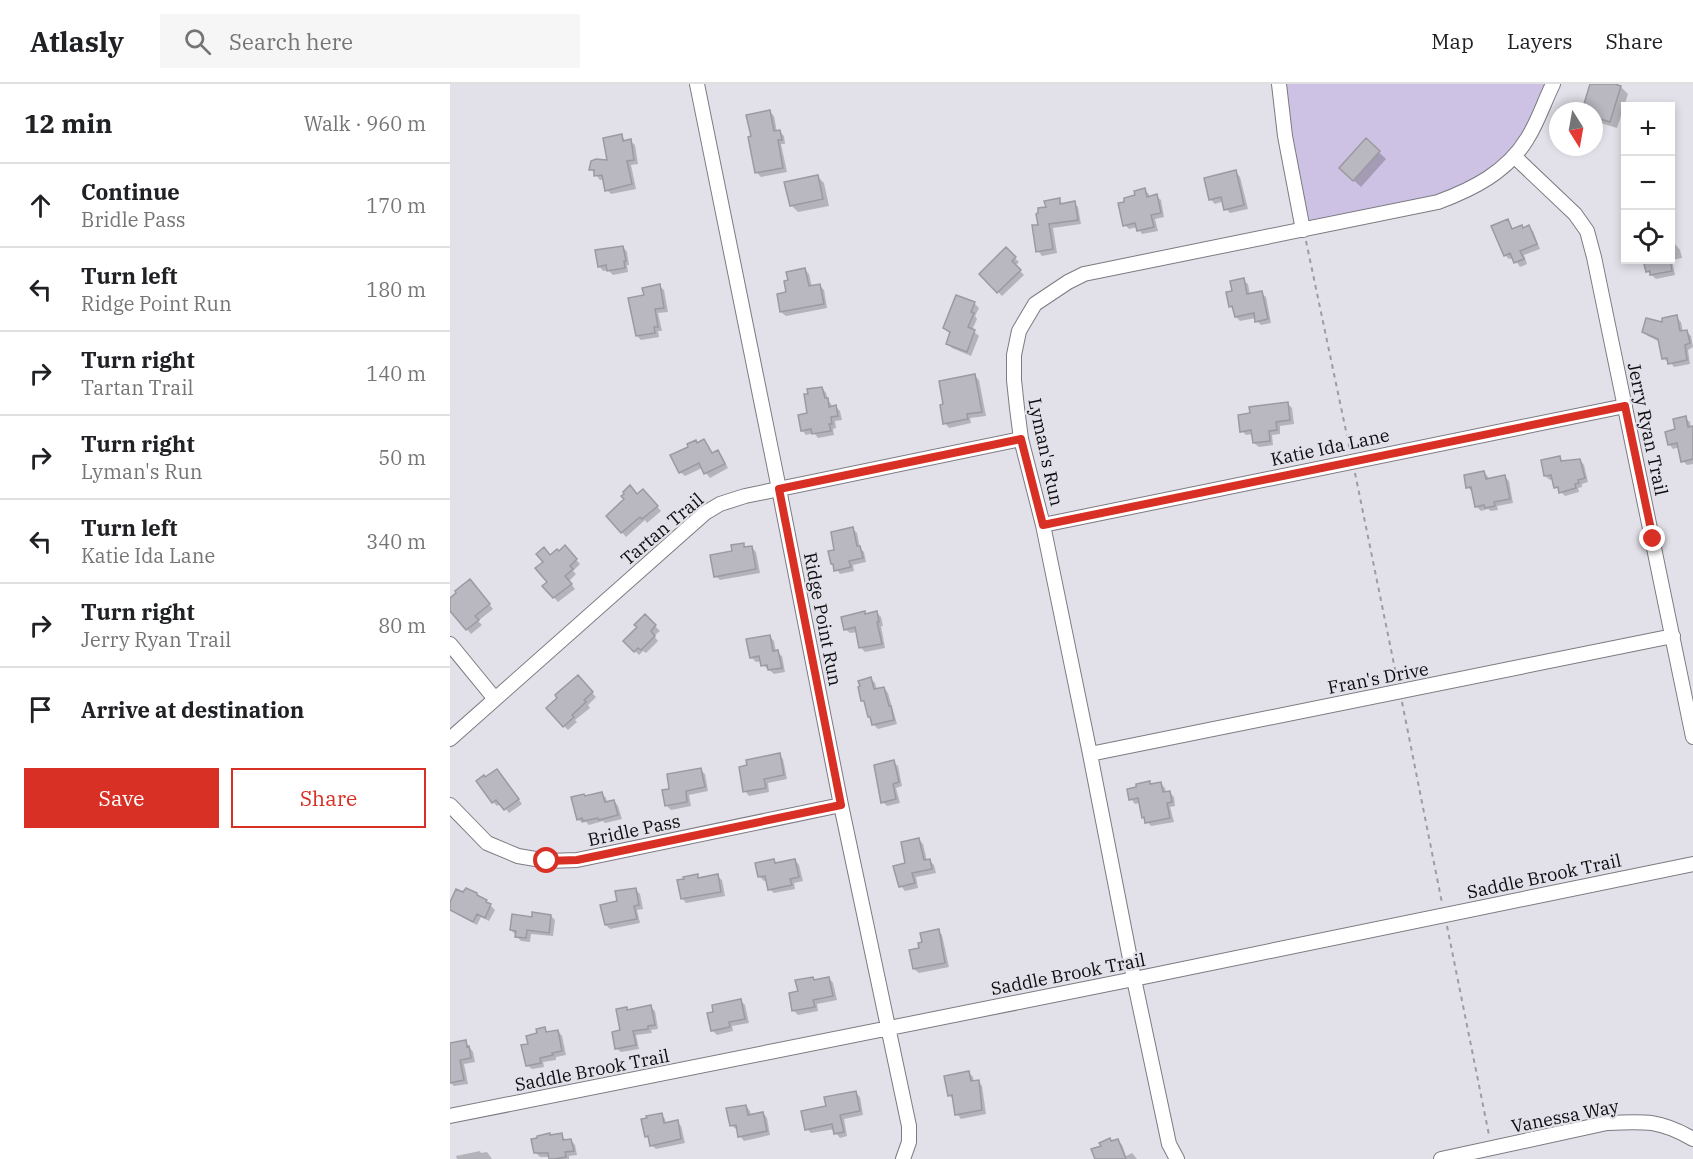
<!DOCTYPE html>
<meta charset="utf-8">
<style>
:root{--surface:#fff;--page:#f6f6f6;--text:#202124;--muted:#757577;--line:#e0e0e0;--accent:#d93025}
body{margin:0;font-family:"IBM Plex Serif",serif;background:var(--page);color:var(--text)}
.controls{position:absolute;right:18px;top:18px;display:grid;overflow:hidden;border-radius:0px;box-shadow:0 3px 9px #0003}
.controls button{width:54px;height:54px;display:grid;place-items:center;padding:0;border:0;border-bottom:2px solid var(--line);background:var(--surface);color:var(--text);font:30px sans-serif}
.compass{position:absolute;left:1099px;top:18px;width:54px;height:54px;border-radius:50%;background:var(--surface);box-shadow:0 3px 9px #0003;rotate:169deg}
.stop{position:absolute;width:18px;height:18px;margin:-14px;border:4px solid #d93025;border-radius:50%;background:#fff}
.stop.end{background:#d93025;border-color:#fff;box-shadow:0 2px 6px #0008}
.list{margin:0;padding:0;list-style:none}
h2{display:flex;justify-content:space-between;align-items:center;height:78px;margin:0;padding:0 24px;font-size:26px}
h2 small{font-size:20px;font-weight:400;color:var(--muted)}
.list li{display:grid;grid-template-columns:39px 1fr auto;gap:18px;align-items:center;box-sizing:border-box;height:84px;padding:0 24px;border-top:2px solid var(--line)}
.list b{display:block;font-size:22px;white-space:nowrap}
.list p{margin:0;font-size:20px;white-space:nowrap;color:var(--muted)}
.list em{font-size:20px;font-style:normal;color:var(--muted)}
.actions{display:flex;gap:12px;padding:18px 24px}
.actions a{flex:1;padding:14px 0;border:2px solid var(--accent);border-radius:0px;text-align:center;font-size:21px;color:var(--accent)}
.actions .main{background:var(--accent);color:#fff}
.icon{flex:none;width:33px;height:33px;fill:none;stroke:currentColor;stroke-width:2;stroke-linecap:round;stroke-linejoin:round}
.map{position:relative;flex:none;width:1243px;height:1075px;overflow:hidden}
header{display:flex;align-items:center;gap:36px;box-sizing:border-box;height:84px;padding:0 30px;background:var(--surface);border-bottom:2px solid var(--line)}
header strong{font-size:28px}
nav{display:flex;gap:33px;margin-inline-start:auto;font-size:21px}
.search{width:420px;height:54px;background:var(--page);display:flex;align-items:center;gap:15px;box-sizing:border-box;padding:0 21px;border-radius:0px;color:var(--muted);font-size:22px}
main{display:flex}
aside{flex:1;background:var(--surface)}
.map>svg:first-child{display:block}
.green{fill:#cdc2e3}
.shadow{fill:#0003}
.building{fill:#b9b7bf;stroke:#9c99a1;stroke-width:1.5}
.lines{fill:none;stroke-linecap:round;stroke-linejoin:round}
.minor-casing{stroke:#7d7a82;stroke-width:16}
.path{stroke:#9e9ca2;stroke-width:2;stroke-dasharray:4.5 4.5;stroke-linecap:butt}
.minor{stroke:#fff;stroke-width:14}
.route{stroke:#d93025;stroke-width:8}
.labels{text-anchor:middle;dominant-baseline:central;stroke-width:4.5;stroke-linejoin:round;paint-order:stroke}
.street-label{font-size:18px;fill:#0d0c0e;stroke:#e2e0e8}
</style>
<header>
<strong>Atlasly</strong>
<div class="search"><svg class="icon" aria-label="search" viewBox="0 0 24 24"><circle cx="10" cy="10" r="6"/><path d="M15 15l6 6"/></svg>Search here</div>
<nav><a>Map</a><a>Layers</a><a>Share</a></nav>
</header>
<main>
<aside>
<h2>12 min<small>Walk · 960 m</small></h2>
<ul class="list">
<li><svg class="icon" aria-label="ahead" viewBox="0 0 24 24"><path d="M12 20V5M6 11l6-6 6 6"/></svg><div><b>Continue</b><p>Bridle Pass</p></div><em>170 m</em></li>
<li><svg class="icon" aria-label="left" viewBox="0 0 24 24"><path d="M17 20v-9H6M10 6l-5 5 5 5"/></svg><div><b>Turn left</b><p>Ridge Point Run</p></div><em>180 m</em></li>
<li><svg class="icon" aria-label="right" viewBox="0 0 24 24"><path d="M7 20v-9h11M14 6l5 5-5 5"/></svg><div><b>Turn right</b><p>Tartan Trail</p></div><em>140 m</em></li>
<li><svg class="icon" aria-label="right" viewBox="0 0 24 24"><path d="M7 20v-9h11M14 6l5 5-5 5"/></svg><div><b>Turn right</b><p>Lyman's Run</p></div><em>50 m</em></li>
<li><svg class="icon" aria-label="left" viewBox="0 0 24 24"><path d="M17 20v-9H6M10 6l-5 5 5 5"/></svg><div><b>Turn left</b><p>Katie Ida Lane</p></div><em>340 m</em></li>
<li><svg class="icon" aria-label="right" viewBox="0 0 24 24"><path d="M7 20v-9h11M14 6l5 5-5 5"/></svg><div><b>Turn right</b><p>Jerry Ryan Trail</p></div><em>80 m</em></li>
<li><svg class="icon" aria-label="arrive" viewBox="0 0 24 24"><path d="M6 21V4h12l-3 4 3 4H6"/></svg><div><b>Arrive at destination</b></div></li>
</ul>
<div class="actions"><a class="main">Save</a><a>Share</a></div>
</aside>
<div class="map">
<svg width="1243" height="1075" viewBox="0 0 1243 1075">
<rect width="100%" height="100%" fill="#e2e0e8"/>
<path class="green" d="M829,0H1103L1078,54L1015,108L853,146Z"/>
<path class="shadow" d="M1147,0H1160L1171,3L1178,10L1167,44L1144,37V27H1136Z
M319,27L324,32L327,48L329,47L334,52L335,60H331L337,88L311,93L307,89Z
M172,52L176,58L180,57L185,61L188,80L181,81L186,105L161,110L157,106L155,95L150,96L141,85L159,78Z
M916,56L936,75L911,103L898,91Z
M786,88L790,93L798,125L780,129L776,125L774,117L765,120L760,115Z
M367,92L374,99L379,122L348,128L341,121Z
M694,106L699,110V114L706,112L711,116L714,133L705,135L708,147L692,150L687,143L679,145L675,141L687,112Z
M609,116L614,121L624,119L628,123L631,140L603,144L607,169L592,172L588,167L589,142L597,124Z
M1057,137L1063,146L1074,145L1079,143L1083,147L1090,165L1074,171L1077,180L1070,183L1064,174L1059,175L1055,171Z
M1226,161L1230,166L1232,174L1222,176L1225,191L1206,195L1197,187L1193,177L1189,178L1186,176H1220V162Z
M173,163L177,168L179,181H177L178,188L163,191L158,186L153,187L149,182Z
M556,166L569,178L565,182L574,191L552,212L531,190Z
M355,186L359,190L362,203L370,202L374,206L377,224L336,232L331,228Z
M793,196L798,200L800,211L811,209L816,213L821,239L811,241L807,237L806,234L790,237L786,233L785,226L780,222L784,208Z
M209,202L214,206L218,228L208,229L212,247H208L209,253L191,256L187,252L195,212Z
M524,219L529,224L525,232L527,235L522,246L529,252L521,272L502,264L497,259L501,250L494,244Z
M1226,233L1231,238L1233,248H1237L1241,252L1243,263L1238,266L1240,280L1224,283L1220,278H1218L1213,274L1210,258L1198,252L1193,248Z
M524,291L529,296L536,332L520,334L521,339L499,344L495,339Z
M372,304L376,309L378,316L381,320L382,323H386L390,327L392,336L385,337L386,344L383,345L384,351L368,354L364,349L356,351L352,346Z
M838,320L842,324L844,340L830,342V350L822,351L823,361L809,363L804,359L803,350L796,351L792,347L802,330Z
M1235,334L1240,338L1241,344L1243,343V380L1237,381L1233,377L1230,363L1223,365L1219,360Z
M254,357L258,361L263,370L268,368L272,372L278,384L260,394L252,384L235,392L230,388L240,363Z
M1109,374L1114,378L1130,376L1134,381L1138,398L1132,400V403L1128,404L1129,408L1115,412L1106,403L1104,395L1100,396L1095,392Z
M1034,388L1038,393L1039,396L1055,393L1059,397L1063,419L1047,422L1048,426L1041,427L1038,425L1031,427L1026,422L1022,408L1018,403Z
M187,411H197L211,427L197,439L195,436L176,453L158,432L176,415Z
M403,445L407,449L410,464L414,468L416,478L403,481L404,487L390,490L382,479L386,467Z
M293,461L297,464L301,463L306,468L310,489L270,496L266,492L284,468Z
M119,468L130,480L123,487L126,490L119,497L125,505L108,518L94,502L99,498L100,473Z
M24,501L43,525L28,537L32,541L21,550L0,525V516Z
M414,529L417,531L427,529L431,533L433,542H431L435,564L415,568L411,564L407,548L400,549L395,545Z
M195,532L210,547L204,552L208,557L196,569L193,567L189,571L175,557L189,543Z
M320,553L324,557L326,568L332,572L335,588L324,590L313,581L312,577L306,578L301,573Z
M128,593L146,613L138,621L140,624L125,636L127,638L118,646L114,642Z
M421,595L425,599L427,606L434,604L438,609L447,640L428,645L423,640L417,621L413,616Z
M329,671L333,675L337,695L318,699L319,708L299,712L295,707Z
M443,678L448,682L452,702L446,704L450,719L437,722L433,718Z
M250,686L255,690L258,707L239,711L241,722L221,726L216,721L221,706Z
M51,691L72,720L59,729L51,719L47,722L43,718Z
M699,699L702,701L711,700L715,704L716,709L719,708L724,713L725,722L720,723L724,738L701,742L693,733L690,719L685,720L681,715L688,705Z
M152,710L156,714L157,719L164,717L168,722L172,735L155,739L153,737L139,741L136,738L132,739L128,735L136,714Z
M469,756L473,760L477,777H480L484,781L486,789L466,793L468,804L455,807L451,802L457,780Z
M323,776L327,780L345,776L349,781L353,797L344,799L345,805L324,809L319,805L317,796L314,797L309,792Z
M247,792L250,795L267,792L272,796L275,812L236,819L232,814Z
M186,806L190,810L193,825L187,826L190,839L160,845L156,841L169,818Z
M36,817L45,826L39,837L31,833L27,841L0,826V821Z
M101,832L105,836L103,852L81,850L80,858L71,857L61,846L83,834Z
M488,847L492,851L499,883L469,889L464,885L471,865Z
M363,894L365,897L379,894L383,899L387,916L367,920L368,927L348,931L343,926L349,909Z
M291,917L295,921L299,939L282,942L283,947L267,951L262,946Z
M200,923L205,927L208,945L201,946L202,949L186,951L189,965L171,968L166,964L172,947L176,924L179,927Z
M95,945L98,949L108,947L112,952L116,971L106,973V976L93,978L94,983L82,985L77,981L79,961Z
M15,957L23,968L25,978L14,980L18,1000L4,1002L0,998V958L2,960Z
M519,989L523,993L524,998L528,997L532,1002L536,1030L511,1035L507,1030L504,1016L499,1011Z
M405,1008L410,1013L413,1031L394,1035L397,1052L390,1054L386,1049L385,1045L361,1049L357,1045L378,1023Z
M296,1022L300,1027L301,1032L313,1029L317,1034L320,1051L294,1057L290,1052L288,1045H286L281,1041Z
M211,1030L215,1035L216,1040L227,1038L231,1042L235,1059L206,1065L201,1061V1057L196,1052Z
M111,1050L116,1057L121,1056L125,1061L127,1071L119,1072V1075H101L100,1073H90L86,1069Z
M668,1057L672,1061L676,1072L682,1069L687,1075H647L653,1063Z
M30,1067L31,1069L37,1068L42,1075H7L6,1072Z"/>
<path class="building" d="M1140,0H1165L1171,2L1160,38L1144,33V27H1134L1135,24L1133,23Z
M320,26L324,47L330,46L332,56H328L333,84L305,89L298,53L301,52L296,31Z
M172,50L173,57L181,55L184,76L177,77L182,100L155,107L152,91L144,92V86H139L141,77L146,75L157,76L153,54Z
M916,54L930,67L903,97L889,84Z
M786,86L794,121L774,126L771,113L759,116L754,94Z
M368,91L373,115L340,122L334,98Z
M695,104L697,113L707,110L711,129L701,131L704,143L687,147L685,139L673,142L668,119L674,118V114L685,111L684,107Z
M610,114V120L625,117L628,136L599,140L603,165L586,168L582,141H588L586,130L588,129V124L596,123L594,117Z
M1058,135L1062,145L1072,141L1073,144L1079,141L1087,160L1070,167L1074,175L1064,179L1060,169L1054,172L1041,142Z
M173,162L176,177H174L175,184L157,187L156,181L148,183L145,166Z
M556,163L566,173L562,177L571,186L547,209L529,190Z
M1193,176H1220L1222,187L1200,191V187L1196,188Z
M355,184L359,202L370,200L374,220L330,228L327,210L336,208L334,197L338,196L336,188Z
M794,194L797,210L812,207L818,235L805,238L804,229L785,233L782,222L779,223L776,208L782,207L780,197Z
M210,200L214,224L205,225L208,243H204L205,249L186,252L178,214L194,211L192,204Z
M506,211L525,218L521,228L524,229L518,243L525,246L517,268L496,260L500,248L493,244Z
M1227,231L1230,247L1237,246L1240,259L1235,261L1237,276L1218,280L1217,274L1212,275L1208,255L1192,248L1196,234L1212,238V234Z
M525,290L532,328L517,330L518,335L493,340L490,321L493,320L489,297Z
M372,303L375,314H378L379,323L386,321L388,332L381,333L382,340H379L381,347L362,350L361,345L351,347L348,331L357,329L354,310H358L357,305Z
M838,318L840,336L826,338L827,346L819,347L820,357L803,359L801,346L790,348L788,331L800,329L799,323Z
M1236,332L1238,343L1243,342V375L1231,378L1227,359L1218,361L1215,348L1225,345L1223,335Z
M254,355L262,369L268,366L275,380L254,390L249,379L229,389L220,371L238,363L237,360L246,356L247,359Z
M1110,372L1111,377L1130,375L1135,394L1128,396L1129,399L1125,400L1126,404L1109,409L1108,403L1104,404L1101,391L1094,392L1091,376Z
M1034,387L1036,395L1055,391L1060,415L1044,418L1045,422L1035,424L1034,421L1025,423L1021,403L1016,404L1014,391Z
M180,401L187,410L193,405L208,422L192,435L190,433L171,449L156,432L174,415L171,412L174,410L173,408Z
M403,443L407,462H410L413,474L399,477L401,483L384,487L383,480H381L378,467L384,466L381,448Z
M294,459V463L302,462L306,485L264,493L260,471L282,467L281,461Z
M115,461L127,475L120,482L123,485L115,492L122,500L103,514L92,502L97,498L85,484L93,478L86,470L94,463L100,471L107,465L109,467Z
M20,495L40,520L25,532L29,536L16,546L0,527V514L6,509L5,507Z
M415,527V530L427,527L429,538H427L432,560L409,564L405,543L394,546L391,533Z
M195,530L206,541L201,547L205,552L191,566L188,564L184,568L173,557L187,543L184,541Z
M320,551L323,567L328,566L332,584L318,586L317,581L311,582L309,572L300,574L296,555Z
M128,591L143,608L134,616L136,618L122,631L124,633L113,643L96,624L107,614L105,611Z
M421,593L424,605L434,603L439,622H441L444,636L422,641L420,633H418L414,617H411L408,603L410,602L408,597Z
M330,669L334,691L314,695L316,704L293,708L289,683L297,681L296,676Z
M444,676L449,698L443,700L446,715L431,719L424,681Z
M251,684L255,703L236,707L237,718L215,722L212,706L219,705L217,690Z
M47,685L69,715L54,726L46,716L42,719L26,697L34,691L35,693Z
M700,697V700L711,698L713,708L720,707L722,718L717,719L720,734L695,739L694,733L692,734L688,714L679,716L677,705L686,703V700Z
M152,708L155,718L164,716L168,731L149,736L148,734L133,737L132,734L127,736L121,713L134,710L135,712Z
M469,754L474,776L480,775L482,785L462,789L465,799L449,803L443,782L455,779L451,758Z
M324,775L325,779L345,775L349,793L340,795L342,801L318,806L315,792L308,793L305,779Z
M248,790V794L268,790L271,808L231,815L227,796L234,795L233,793Z
M16,804L27,809V811L37,816L36,818L41,820L35,834L27,830L23,838L0,826V818L6,805L13,808Z
M186,804L189,821L184,822L187,835L155,841L150,821L167,817L165,807Z
M82,828L101,831L99,849L77,846L76,854L65,853L66,847L60,846L62,830L82,833Z
M489,845L495,879L463,885L459,866L469,864L468,859L472,858L470,849Z
M363,893L364,896L379,893L383,912L363,916L365,923L342,927L339,909L348,907L345,896Z
M291,915L295,935L279,938L280,943L261,947L257,929L263,928L262,921Z
M201,921L205,941L198,942V945L183,947L186,961L165,965L162,948L170,946L166,925L177,923V926Z
M95,943L96,948L108,946L112,967L102,969L103,971L90,974L91,979L76,982L71,961L78,960L76,952L87,949L86,945Z
M16,956L17,963L19,962L21,974L10,976L14,996L0,999V959Z
M519,987L521,997L529,996L532,1026L505,1031L502,1011L498,1012L494,992Z
M406,1007L410,1027L390,1031L394,1048L384,1050L382,1040L355,1046L351,1027L376,1022L374,1013Z
M296,1021L298,1031L313,1028L317,1047L288,1053L286,1041L280,1042L276,1024Z
M212,1029L214,1039L228,1036L231,1055L200,1062L198,1052L195,1053L191,1035L197,1034L196,1032Z
M100,1049V1051L112,1049L113,1056L121,1055L124,1067L115,1068L116,1073L104,1075H99L98,1069H84L81,1055L87,1054V1052Z
M660,1054L661,1057L668,1055L676,1075H645L641,1065L651,1062L649,1059Z"/>
<g class="lines">
<defs>
<path id="minor" d="M247,0L329,405L391,721L459,1042V1058L453,1075
M829,0L835,52L853,146
M1065,73L1125,130L1137,147L1144,173L1243,653
M593,441L1175,322
M0,560L45,615
M0,655L255,429L270,420L295,412L571,355
M640,670L1223,552
M0,721L37,759L68,772L97,777L127,776L391,721
M0,1032L684,895L1243,780
M727,1075L719,1060L684,895L640,670L593,441L571,355L567,324L564,296V271L569,247L585,220L618,198L634,190L988,118C1023,105 1057,88 1077,55C1088,38 1094,18 1103,0
M991,1075L1157,1039C1195,1037 1210,1036 1243,1055"/>
</defs>
<use href="#minor" class="minor-casing"/>
<path class="path" d="M856,157L900,366
M905,389L947,595
M952,618L992,819
M997,842L1039,1051"/>
<use href="#minor" class="minor"/>
</g>
<g class="lines">
<path class="route" d="M97,777L127,776L391,721L329,405L571,355L593,441L1175,322L1203,455"/>
</g>
<g class="labels">
<g class="street-label">
<text transform="translate(1198 345) rotate(78)">Jerry Ryan Trail</text>
<text transform="translate(880 363) rotate(-12)">Katie Ida Lane</text>
<text transform="translate(596 368) rotate(78)">Lyman's Run</text>
<text transform="translate(212 445) rotate(-40)">Tartan Trail</text>
<text transform="translate(373 535) rotate(79)">Ridge Point Run</text>
<text transform="translate(928 594) rotate(-11)">Fran's Drive</text>
<text transform="translate(184 746) rotate(-12)">Bridle Pass</text>
<text transform="translate(1094 792) rotate(-12)">Saddle Brook Trail</text>
<text transform="translate(618 890) rotate(-11)">Saddle Brook Trail</text>
<text transform="translate(142 986) rotate(-11)">Saddle Brook Trail</text>
<text transform="translate(1115 1032) rotate(-11)">Vanessa Way</text>
</g>
</g>
</svg>
<div class="controls">
<button>+</button>
<button>−</button>
<button><svg class="icon" aria-label="locate" viewBox="0 0 24 24"><circle cx="12" cy="12" r="6"/><path d="M12 2v4M12 18v4M2 12h4M18 12h4"/></svg></button>
</div>
<svg class="compass" viewBox="-18 -18 36 36"><path d="M0-13l5 13h-10z" fill="#e53935"/><path d="M0 13l5-13h-10z" fill="#757577"/></svg>
<div class="stop" style="left:97px;top:777px"></div>
<div class="stop end" style="left:1203px;top:455px"></div>
</div>
</main>
